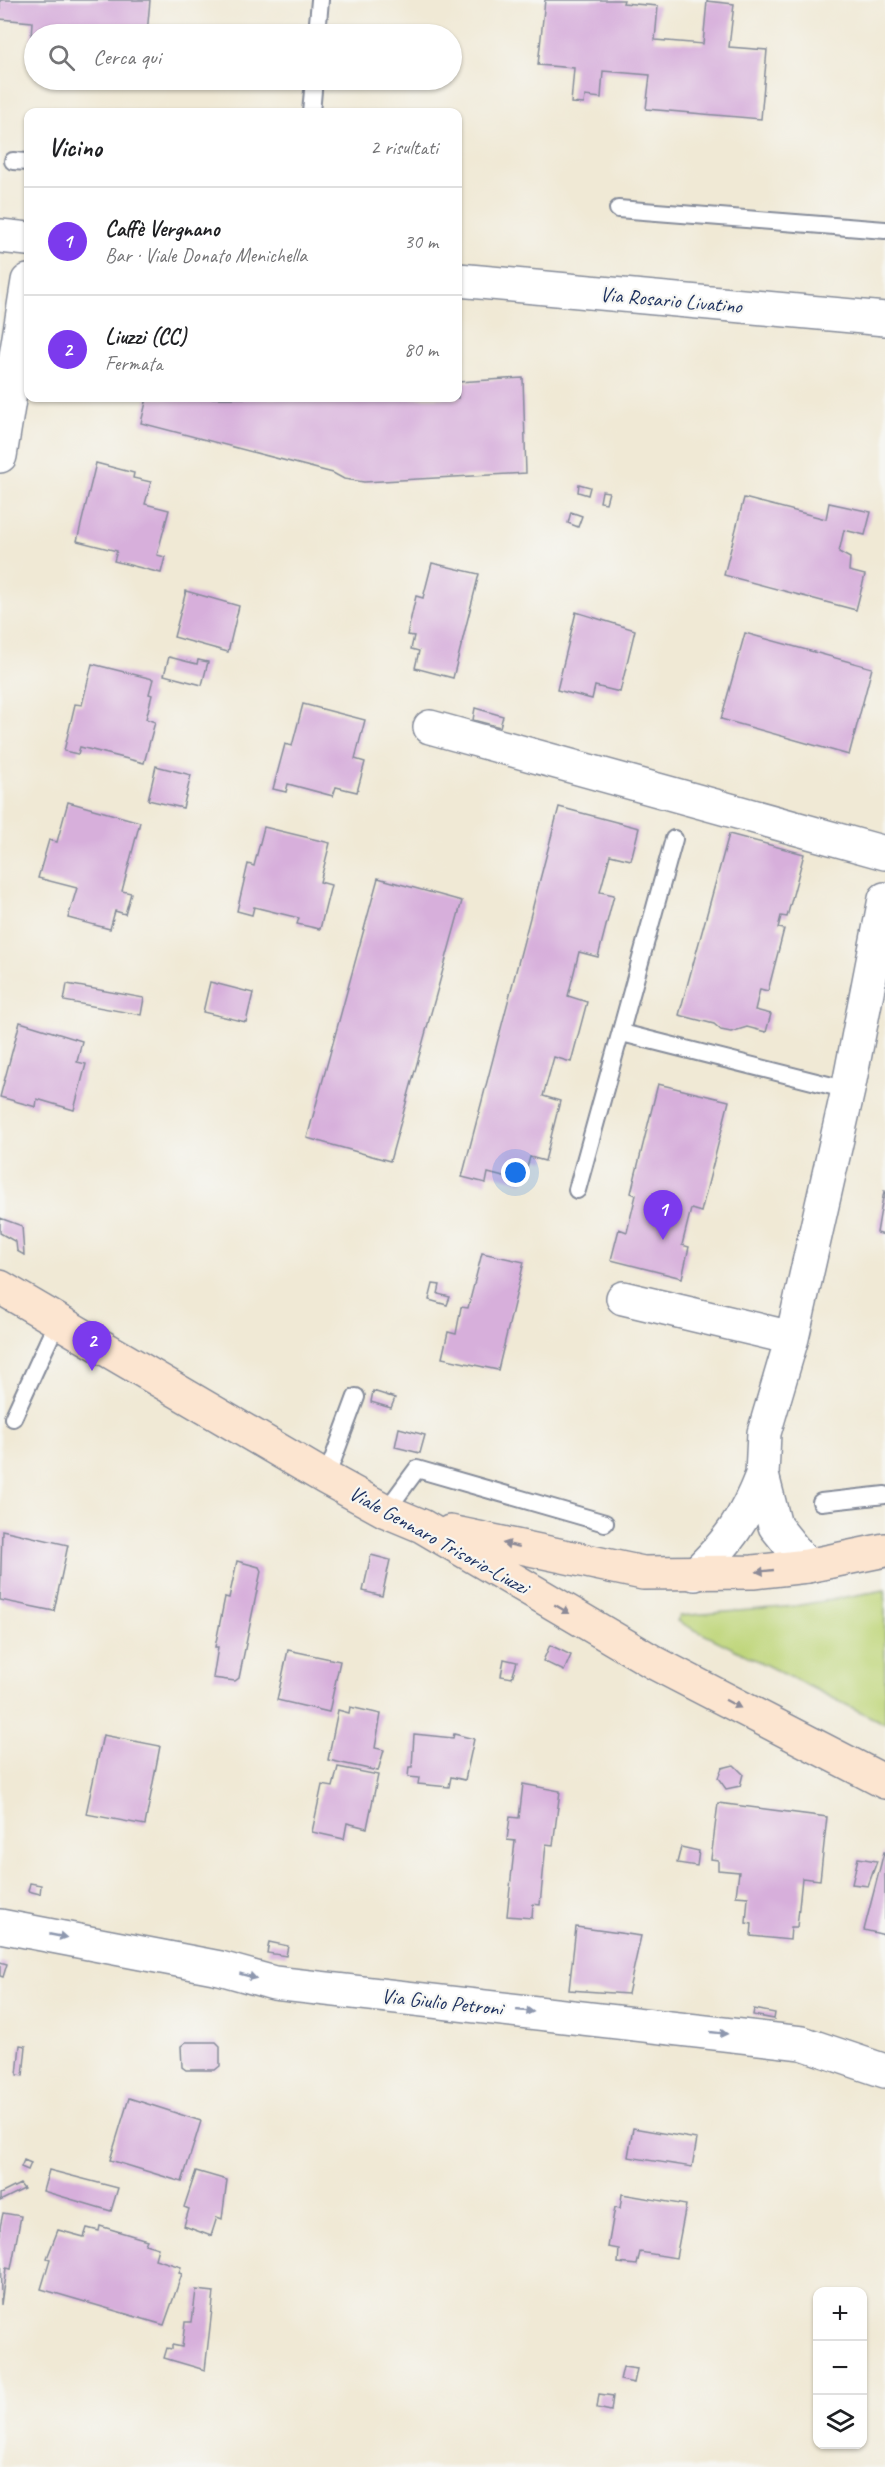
<!DOCTYPE html>
<html lang="it">
<meta charset="utf-8">
<style>
:root{--surface:#fff;--page:#f6f6f6;--text:#202124;--muted:#757577;--line:#e0e0e0;--accent:#7c3aed}
body{margin:0;font-family:Caveat,sans-serif;background:var(--page);color:var(--text)}
.controls{position:absolute;right:18px;bottom:18px;display:grid;overflow:hidden;border-radius:12px;box-shadow:0 2px 4px #0004}
.controls button{width:54px;height:54px;display:grid;place-items:center;padding:0;border:0;border-bottom:2px solid var(--line);background:var(--surface);color:var(--text);font:30px sans-serif}
.you{position:absolute;left:516px;top:1173px;width:21px;height:21px;margin:-15px;border:4px solid #fff;border-radius:50%;background:#1a73e8;box-shadow:0 0 0 9px #1a73e833}
.badge{display:grid;place-items:center;width:39px;height:39px;border-radius:50%;background:var(--accent);color:#fff;font-size:20px;font-weight:700}
.pin{position:absolute;translate:-50% -50px;filter:drop-shadow(0 2px 3px #0008)}
.pin::after{content:'';position:absolute;top:32px;width:21px;height:18px;background:inherit;clip-path:polygon(0 0,100% 0,50% 100%)}
.list{margin:0;padding:0;list-style:none}
h2{display:flex;justify-content:space-between;align-items:center;height:78px;margin:0;padding:0 24px;font-size:26px}
h2 small{font-size:20px;font-weight:400;color:var(--muted)}
.list li{display:grid;grid-template-columns:39px 1fr auto;gap:18px;align-items:center;box-sizing:border-box;height:108px;padding:0 24px;border-top:2px solid var(--line)}
.list b{display:block;font-size:22px;white-space:nowrap}
.list p{margin:0;font-size:20px;white-space:nowrap;color:var(--muted)}
.list em{font-size:20px;font-style:normal;color:var(--muted)}
.icon{flex:none;width:33px;height:33px;fill:none;stroke:currentColor;stroke-width:2;stroke-linecap:round;stroke-linejoin:round}
.map{position:relative;flex:none;width:885px;height:2467px;overflow:hidden}
.search{position:absolute;background:var(--surface);box-shadow:0 2px 4px #0004;left:24px;top:24px;width:438px;height:66px;display:flex;align-items:center;gap:15px;box-sizing:border-box;padding:0 21px;border-radius:33px;color:var(--muted);font-size:22px}
.panel{position:absolute;background:var(--surface);box-shadow:0 2px 4px #0004;left:24px;top:108px;width:438px;height:294px;border-radius:12px}
.map>svg:first-child{display:block}
.green{fill:#bfd67a;stroke:#6d826c;stroke-width:1.5}
.building{fill:#d7afdb}
.lines{fill:none;stroke-linecap:round;stroke-linejoin:round}
.lane-casing{stroke:#868c9a;stroke-width:20}
.street-casing{stroke:#868c9a;stroke-width:36}
.secondary-casing{stroke:#868c9a;stroke-width:36}
.lane{stroke:#fff;stroke-width:16}
.street{stroke:#fff;stroke-width:33}
.secondary{stroke:#fce5d0;stroke-width:33}
.oneway{fill:#8c8a97}
.oneway2{fill:#8d97ae}
.labels{text-anchor:middle;dominant-baseline:central;stroke-width:4.5;stroke-linejoin:round;paint-order:stroke}
.street-label{font-size:21px;fill:#1b2f5e;stroke:#f6f6f2}
</style>
<div class="map">
<svg width="885" height="2467" viewBox="0 0 885 2467">
<rect width="100%" height="100%" fill="#f6f6f2"/>
<filter id="ink" filterUnits="userSpaceOnUse"><feTurbulence type="fractalNoise" baseFrequency=".0167" numOctaves="2"/><feDisplacementMap in="SourceGraphic" scale="12" xChannelSelector="R" yChannelSelector="G"/><feConvolveMatrix kernelMatrix="1 2 1 2 8 2 1 2 1" color-interpolation-filters="sRGB"/></filter>
<filter id="wash" filterUnits="userSpaceOnUse"><feTurbulence type="fractalNoise" baseFrequency=".008" numOctaves="4" result="noise"/><feDisplacementMap in="SourceGraphic" scale="24" xChannelSelector="R" yChannelSelector="G"/><feGaussianBlur stdDeviation="1.35" result="paint"/><feColorMatrix in="noise" values="0 0 0 0 0 0 0 0 0 0 0 0 0 0 0 0 0 1.4 0 .05"/><feComposite in="paint" operator="in"/></filter>
<g filter="url(#wash)">
<rect width="100%" height="100%" fill="#f0e9d5"/>
<path class="green" d="M885,1590V1724L677,1621L680,1616L795,1606Z"/>
<g id="blocks">
<path class="building" d="M0,0H150L147,34H34V56L30,55L32,22L0,19Z
M545,0H624L623,3L658,6L655,40L703,44L707,1L734,4L729,47L767,50L761,119L646,109L650,75L603,71L601,98L585,96L584,104L571,103L574,68L538,65Z
M523,378L526,473L364,482L344,479L333,473L141,423L147,398H458V382Z
M96,463L134,473L133,478L151,482L145,504L169,510L157,555L165,557L161,573L114,561L117,551L77,541Z
M579,484L590,487L588,495L578,492Z
M602,491L609,492L606,503L600,502Z
M744,498L826,519L829,503L871,512L865,535L844,530L839,552L850,558L849,571L865,575L856,610L724,575Z
M571,512L582,516L578,527L568,523Z
M432,563L479,574L453,678L415,668L419,651L411,649L414,636L407,635L416,596L423,598Z
M186,591L239,606L228,652L174,637Z
M576,612L635,630L620,692L595,686L592,699L557,690Z
M745,633L872,668L849,755L721,719Z
M169,657L197,664L198,660L208,662L202,685L164,675Z
M92,664L153,679L149,694L152,695L146,719L155,722L144,763L80,747L78,754L64,751L75,704L82,705Z
M303,704L365,720L355,759L365,762L357,792L336,787L333,796L288,784L286,792L273,789L285,744L292,746Z
M475,708L503,716L500,727L473,720Z
M156,766L191,775L183,808L148,800Z
M68,802L140,822L122,891L131,893L125,914L115,911L110,929L68,918L77,888L38,878L49,840L57,842Z
M559,807L639,828L631,860L610,855L600,892L614,895L598,957L579,952L568,996L587,1002L571,1062L554,1057L543,1096L560,1101L545,1161L530,1157L523,1182L488,1173L486,1183L462,1177Z
M264,827L330,843L320,882L331,885L320,929L297,924L299,918L254,907L252,915L237,911L248,864L254,866Z
M729,834L804,854L787,917L781,916L778,928L784,929L768,991L760,989L755,1010L771,1014L766,1032L747,1027L731,1032L721,1030L714,1024L679,1015Z
M378,878L462,901L390,1161L307,1138Z
M210,982L253,993L246,1022L203,1012Z
M67,984L144,998L141,1015L64,1001Z
M20,1022L82,1041L77,1062L86,1064L74,1110L37,1099L36,1107L0,1097Z
M658,1084L729,1101L701,1212L691,1209L682,1245L689,1247L682,1278L611,1260L619,1229L627,1232L636,1195L631,1193Z
M884,1191H885V1235L877,1233Z
M0,1218L22,1226L24,1255L17,1251L16,1242L0,1233Z
M482,1253L524,1262L498,1370L442,1358L448,1332L456,1334L461,1307L468,1308Z
M433,1284L440,1285L438,1294L450,1297L447,1305L429,1300Z
M373,1391L395,1398L391,1408L371,1402Z
M399,1428L425,1435L420,1453L395,1447Z
M2,1530L68,1545L54,1611L0,1600Z
M371,1555L390,1560L382,1596L363,1591Z
M237,1561L259,1567L261,1571L239,1678L235,1681L213,1678L218,1647H215L225,1597L229,1598Z
M550,1645L571,1655L564,1671L543,1661Z
M288,1650L340,1661L329,1712L277,1700Z
M504,1659L517,1662L512,1678L501,1676Z
M350,1707L381,1714L375,1748L384,1750L378,1771L328,1760L338,1710L349,1713Z
M414,1734L453,1738L454,1734L474,1739L465,1780L451,1777L449,1787L418,1784L419,1778L408,1777L409,1767H412Z
M103,1735L160,1746L145,1825L86,1814Z
M734,1765L743,1774L740,1786L726,1789L718,1778L722,1768Z
M338,1767L378,1775L367,1828L347,1823L344,1839L312,1832L322,1785L333,1787Z
M523,1784L560,1791L553,1845L546,1844L540,1905L533,1904L532,1918L507,1916L515,1841L507,1840L510,1817L519,1818Z
M718,1803L827,1817L820,1880L802,1878L797,1927H791L790,1940L751,1936L752,1924L746,1923L748,1897L736,1896L739,1872L718,1870V1860L711,1859Z
M681,1847L699,1851L697,1866L677,1863Z
M884,1852H885V1935L864,1930Z
M858,1858L877,1861L868,1886L852,1884Z
M30,1883L41,1885L40,1894L28,1891Z
M576,1927L641,1936L628,1994L569,1990Z
M269,1942L288,1946L286,1956L267,1953Z
M0,1962L7,1964L3,1977L0,1976Z
M754,2009L775,2013L774,2019L753,2015Z
M186,2042H216L220,2046V2066L215,2070H186L182,2067L181,2046Z
M20,2045L26,2046L23,2076L17,2075Z
M129,2098L201,2121L182,2182L110,2160Z
M633,2128L697,2139L692,2167L628,2157Z
M24,2160L31,2163L28,2170L21,2167Z
M49,2170L118,2188L111,2211L43,2191Z
M196,2171L227,2180L222,2219L217,2217L211,2236L184,2226L189,2209L184,2207Z
M20,2184L24,2189L0,2201V2194Z
M622,2194L686,2205L676,2258L640,2252L637,2265L618,2263L619,2249L608,2247L615,2207L620,2208Z
M3,2213L21,2216L11,2269L6,2268L1,2305L0,2227Z
M100,2226L147,2240L145,2244L158,2248L155,2259L181,2267L179,2273L182,2274L164,2325L41,2289L50,2259L47,2258L58,2230L84,2237L87,2228L99,2231Z
M196,2290L214,2292L205,2370L164,2358L167,2348L172,2349V2345L182,2347L185,2322H192Z
M623,2367L637,2369L634,2383L620,2380Z
M599,2394L613,2396L611,2411L597,2408Z"/>
</g>
</g>
<g filter="url(#ink)">
<use href="#blocks" fill-opacity="0" stroke="#868c9a" stroke-width="1.5"/>
<g class="lines">
<defs>
<path id="lane" d="M317,34L320,0
M311,112L314,80
M13,161L28,162
M618,209L885,230
M622,1033L848,1090
M577,1190L674,839
M13,1418L57,1322
M326,1478L356,1397
M821,1502L885,1495
M386,1511L417,1469L605,1523"/>
<path id="street" d="M0,236L28,239
M458,280L885,319
M0,456L28,281
M430,727L885,853
M623,1298L792,1338
M807,1566L775,1526L762,1475L764,1433L792,1338L848,1090L885,899
M695,1574C730,1540 744,1521 762,1475
M0,1926L220,1968L274,1983L802,2043L885,2071"/>
<path id="secondary" d="M0,1287L326,1478L386,1511L422,1526L655,1663L885,1782
M450,1532L643,1573L753,1572L807,1566L885,1550"/>
</defs>
<use href="#lane" class="lane-casing"/>
<use href="#street" class="street-casing"/>
<use href="#secondary" class="secondary-casing"/>
<use href="#lane" class="lane"/>
<use href="#street" class="street"/>
<use href="#secondary" class="secondary"/>
</g>
<defs><path id="oneway-solid" d="M-6-.8H1V-3.2L6.5 0L1 3.2V.8H-6Z" transform="scale(1.5)"/></defs>
<g class="oneway">
<use href="#oneway-solid" transform="translate(511 1545) rotate(-168)"/>
<use href="#oneway-solid" transform="translate(765 1571) rotate(174)"/>
<use href="#oneway-solid" transform="translate(562 1609) rotate(30)"/>
<use href="#oneway-solid" transform="translate(733 1704) rotate(28)"/>
</g>
<g class="oneway2">
<use href="#oneway-solid" transform="translate(58 1936) rotate(11)"/>
<use href="#oneway-solid" transform="translate(248 1976) rotate(16)"/>
<use href="#oneway-solid" transform="translate(525 2011) rotate(6)"/>
<use href="#oneway-solid" transform="translate(719 2033) rotate(6)"/>
</g>
</g>
<g class="labels">
<g class="street-label">
<text transform="translate(671 300) rotate(5)">Via Rosario Livatino</text>
<text transform="translate(439 1540) rotate(29)">Viale Gennaro Trisorio-Liuzzi</text>
<text transform="translate(442 2002) rotate(6)">Via Giulio Petroni</text>
</g>
</g>
</svg>
<div class="controls">
<button>+</button>
<button>−</button>
<button><svg class="icon" aria-label="layers" viewBox="0 0 24 24"><path d="M12 4l9 5-9 5-9-5zM3 14l9 5 9-5"/></svg></button>
</div>
<div class="you"></div>
<div class="pin badge" style="left:663px;top:1240px">1</div>
<div class="pin badge" style="left:92px;top:1371px">2</div>
<div class="search"><svg class="icon" aria-label="search" viewBox="0 0 24 24"><circle cx="10" cy="10" r="6"/><path d="M15 15l6 6"/></svg>Cerca qui</div>
<section class="panel">
<h2>Vicino<small>2 risultati</small></h2>
<ul class="list">
<li><span class="badge">1</span><div><b>Caffè Vergnano</b><p>Bar · Viale Donato Menichella</p></div><em>30 m</em></li>
<li><span class="badge">2</span><div><b>Liuzzi (CC)</b><p>Fermata</p></div><em>80 m</em></li>
</ul>
</section>
</div>
